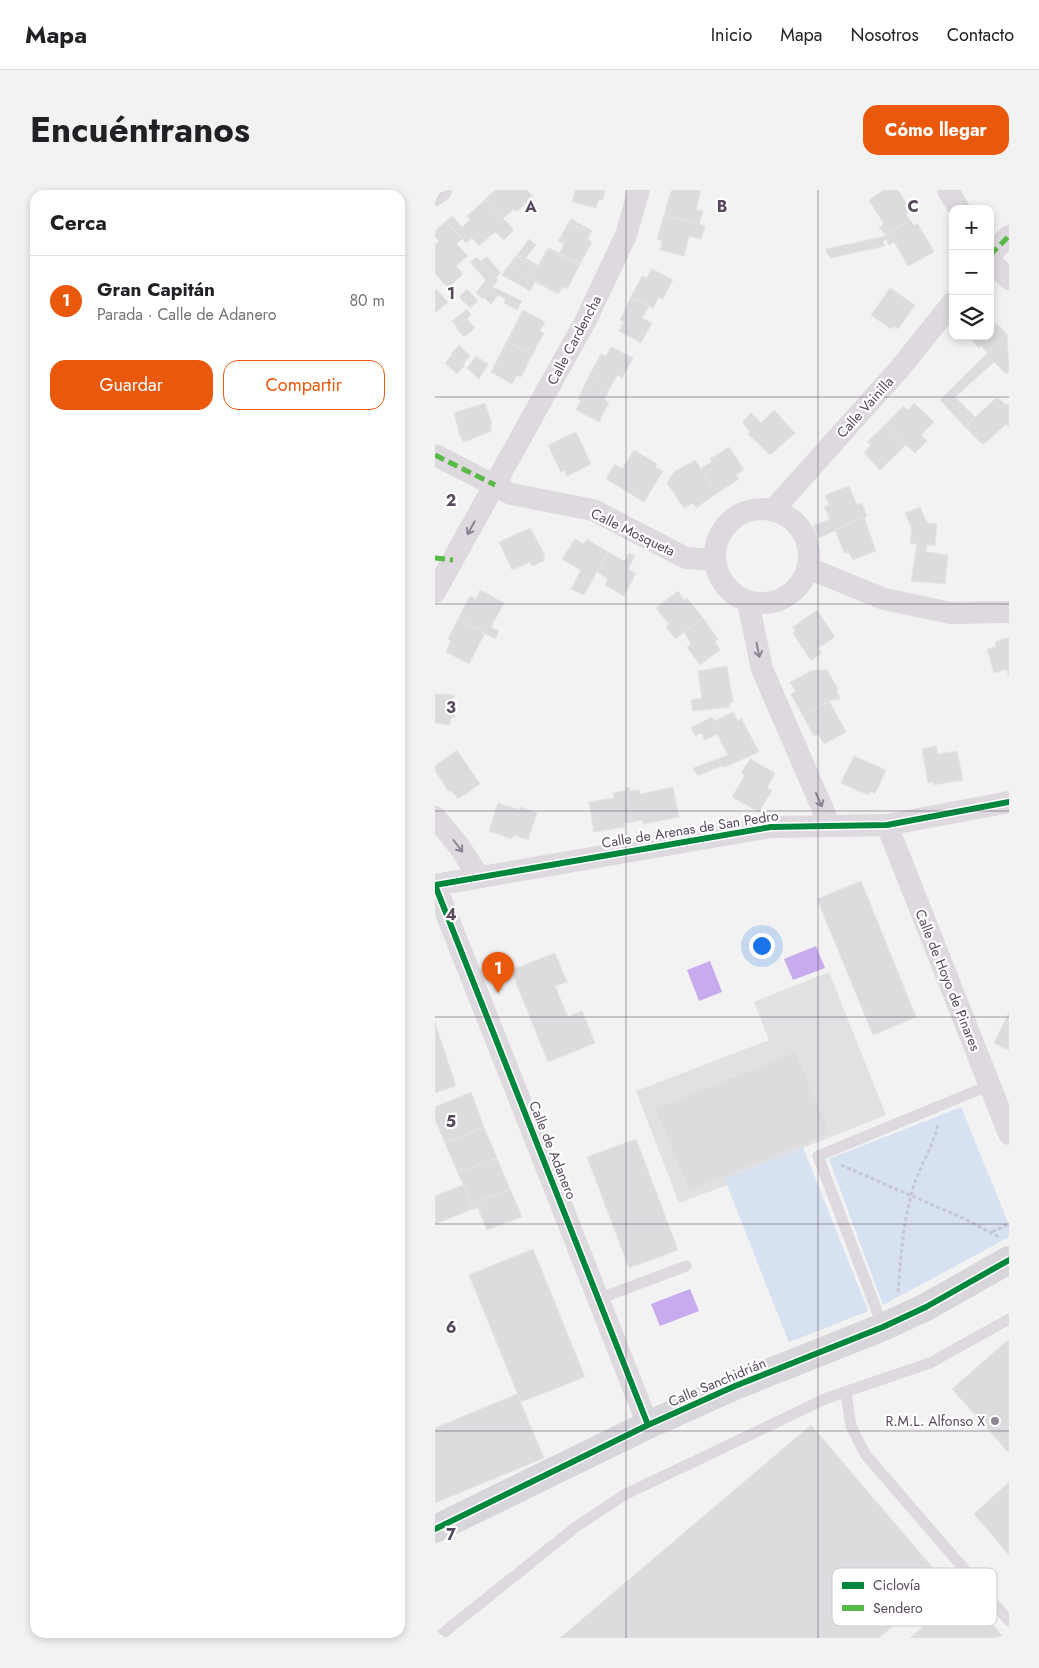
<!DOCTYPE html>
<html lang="es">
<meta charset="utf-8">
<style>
:root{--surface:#fff;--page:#f2f2f2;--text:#202124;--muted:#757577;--line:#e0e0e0;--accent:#ea580c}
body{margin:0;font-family:Jost,sans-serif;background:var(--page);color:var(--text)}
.controls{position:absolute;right:15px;top:15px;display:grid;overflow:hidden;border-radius:10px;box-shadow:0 2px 8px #0003}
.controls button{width:45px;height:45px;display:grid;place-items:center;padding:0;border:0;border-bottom:1px solid var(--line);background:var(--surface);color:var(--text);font:25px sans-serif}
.you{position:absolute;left:326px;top:755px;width:18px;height:18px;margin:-12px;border:4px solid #fff;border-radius:50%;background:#1a73e8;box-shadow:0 0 0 8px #1a73e833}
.badge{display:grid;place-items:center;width:32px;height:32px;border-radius:50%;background:var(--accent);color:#fff;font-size:16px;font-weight:700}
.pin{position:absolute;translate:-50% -41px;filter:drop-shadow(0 1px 2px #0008)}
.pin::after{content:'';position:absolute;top:26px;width:18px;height:15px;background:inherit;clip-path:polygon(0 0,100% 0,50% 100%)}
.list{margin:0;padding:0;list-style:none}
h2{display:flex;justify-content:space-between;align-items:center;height:65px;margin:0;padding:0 20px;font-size:21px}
h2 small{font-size:16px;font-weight:400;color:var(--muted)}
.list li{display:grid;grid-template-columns:32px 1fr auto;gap:15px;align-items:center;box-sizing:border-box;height:90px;padding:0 20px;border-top:1px solid var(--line)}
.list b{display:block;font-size:19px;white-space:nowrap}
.list p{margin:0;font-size:16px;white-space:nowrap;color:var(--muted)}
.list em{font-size:16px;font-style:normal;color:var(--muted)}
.actions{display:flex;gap:10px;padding:15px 20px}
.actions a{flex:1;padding:11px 0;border:1px solid var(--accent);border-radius:15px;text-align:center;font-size:18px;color:var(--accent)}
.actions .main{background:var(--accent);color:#fff}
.icon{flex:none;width:28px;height:28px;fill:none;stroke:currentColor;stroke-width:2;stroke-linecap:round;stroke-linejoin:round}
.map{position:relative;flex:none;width:574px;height:1448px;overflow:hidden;border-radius:15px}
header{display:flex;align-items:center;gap:30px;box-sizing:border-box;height:70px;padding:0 25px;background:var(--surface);border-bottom:1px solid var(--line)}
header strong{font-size:24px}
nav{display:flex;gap:28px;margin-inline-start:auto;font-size:18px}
.intro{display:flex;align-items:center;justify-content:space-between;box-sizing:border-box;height:120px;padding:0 30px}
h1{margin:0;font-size:35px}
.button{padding:12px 22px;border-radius:15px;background:var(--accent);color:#fff;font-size:18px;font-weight:700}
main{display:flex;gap:30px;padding:0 30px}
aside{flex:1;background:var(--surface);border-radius:15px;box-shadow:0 2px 8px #0003}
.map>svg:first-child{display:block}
.education{fill:#e1e0e2}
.green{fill:#d6e1f1}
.water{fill:#c8abee}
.building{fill:#dcdbdd;stroke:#e4e3e5}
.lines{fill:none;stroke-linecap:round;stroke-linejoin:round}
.path{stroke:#c7c8d3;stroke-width:3;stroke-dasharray:4 2.5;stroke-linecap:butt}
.lane{stroke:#ddd9de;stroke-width:11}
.street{stroke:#ddd9de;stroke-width:22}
.secondary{stroke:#d9d6db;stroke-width:28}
.quiet{stroke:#58b947;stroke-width:5;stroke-dasharray:10 5;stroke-linecap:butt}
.cycleway-casing{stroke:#fff;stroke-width:9}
.cycleway{stroke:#00873e;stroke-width:6}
.oneway{stroke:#8d8291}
.grid{fill:none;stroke:#58485e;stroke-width:1;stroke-opacity:0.55}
.poi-dot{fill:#8e8492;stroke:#fff;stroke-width:2}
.labels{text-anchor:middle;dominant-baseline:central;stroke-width:4.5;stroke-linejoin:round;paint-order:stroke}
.street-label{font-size:14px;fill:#58485e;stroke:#fff}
.poi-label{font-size:14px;fill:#58485e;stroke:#fff;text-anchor:end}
.key{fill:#fff;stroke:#cdc8cf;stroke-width:1}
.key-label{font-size:14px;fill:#58485e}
.grid-label{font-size:16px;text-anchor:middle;font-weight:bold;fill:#58485e;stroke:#fff;stroke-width:4.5;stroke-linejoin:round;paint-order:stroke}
</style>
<header>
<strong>Mapa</strong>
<nav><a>Inicio</a><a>Mapa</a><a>Nosotros</a><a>Contacto</a></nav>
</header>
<div class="intro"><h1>Encuéntranos</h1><a class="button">Cómo llegar</a></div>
<main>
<aside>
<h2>Cerca<small></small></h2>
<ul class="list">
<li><span class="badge">1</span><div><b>Gran Capitán</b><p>Parada · Calle de Adanero</p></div><em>80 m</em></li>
</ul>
<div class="actions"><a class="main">Guardar</a><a>Compartir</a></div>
</aside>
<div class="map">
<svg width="574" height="1448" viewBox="0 0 574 1448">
<rect width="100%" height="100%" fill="#f2f2f2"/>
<path class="education" d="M394,782L451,925L368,958L433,1121L354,1152L292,995L244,1013L201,901L334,850L319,812Z"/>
<path class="green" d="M526,917L574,1035V1047L448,1115L394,969Z
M368,958L433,1121L354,1152L290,989Z"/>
<path class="water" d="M381,756L390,778L358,790L349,769Z
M275,771L287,802L264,811L252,780Z
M255,1099L264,1121L225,1136L216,1114Z"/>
<path class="building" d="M60,0H92L98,7L81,22L79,19L68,28L50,9Z
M140,0H170L168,10L164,9L161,18L137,12Z
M241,0H266L261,20L268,21L264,35L229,25L236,1Z
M449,0H463L476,21L471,24L475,30L450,45L444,37L449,34L434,10Z
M51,9L79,40L69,50L60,42L44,56L37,48L31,53L11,31L17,26L27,37L35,30L32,26Z
M229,25L270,36L266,49L254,46L249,66L225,60L227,51L222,49Z
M136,29L157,41L153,49L157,52L145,74L125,64L131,52L125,49Z
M475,30L479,35L483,34L499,62L473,76L459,52L454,55L451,49L448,52L450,56L395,68L390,59L448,47Z
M11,31L27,49L22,54L33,66L21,76L28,84L13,98L0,84V55L4,51L0,47V41Z
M134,32L155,43L151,52L155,53L144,76L123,65L129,54L123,51Z
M94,49L101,55L90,69L83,64Z
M114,58L145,74L133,97L129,95L124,103L73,77L83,64L104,76Z
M112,59L144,76L132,99L127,96L123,104L100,92L95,101L67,85L80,66L102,78Z
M42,67L63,90L48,109L41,103L51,90L35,72Z
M52,67L66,83L61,88L46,71Z
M217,79L238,90L228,109L224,107L218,118L196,107L207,86L212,88Z
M58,97L87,111L82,120L69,113L71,109L63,105L56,114L49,108Z
M0,98L13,112L0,123Z
M455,98L480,115L463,139L459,136L456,139L436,125Z
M32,99L43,111L35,118L24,107Z
M196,107L214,116L207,128L217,133L206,153L184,141L189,132L185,130Z
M32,119L36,125L22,137L17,131Z
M88,120L110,132L105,141L109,143L97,165L72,151Z
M32,129L40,138L29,147L21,138Z
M555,133L559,136L561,133L572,144L553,163L546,156L544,158L533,146H555Z
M572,144L574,181L571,184L559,172L520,207L540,227L530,237L505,210Z
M72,151L97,165L86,187L82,185L77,194L56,182Z
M24,155L35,166L28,174L16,164Z
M176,157L198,168L187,188L182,185L175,198L154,186L166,164L171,166Z
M17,165L30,176L22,184L10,173Z
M41,166L53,174L44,189L32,178Z
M154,186L175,198L169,210L174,212L164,232L141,220L146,210L143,209Z
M562,207L571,215L574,213V237L571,234L548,255L530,237Z
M50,213L57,234L55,235L57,241L29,252L25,246L19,223Z
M479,213L499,232L486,245L492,251L480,263L450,235L468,216L473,220Z
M339,220L360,243L335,265L313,244L315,242L307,232L316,223L326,233Z
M450,235L471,255L445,280L429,263L436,255L432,252Z
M141,242L156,274L132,286L130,280L126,282L113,255Z
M294,257L309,280L301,285L304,289L282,303L265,279L277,272L275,269Z
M199,260L222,274L220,277L228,281L209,312L171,289L180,274L187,279Z
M260,270L282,303L261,318L258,313L249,318L232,293L239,282Z
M414,296L422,315L427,313L432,326L384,348L378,336L395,329L389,317L394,315L390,305Z
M485,317L492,333L502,334L500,356L492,355L491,362L513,365L510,394L476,391L482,354L475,353L477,339L470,323Z
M429,327L441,361L418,370L413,362L409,363L400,339Z
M95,338L110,365L108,366L110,370L97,376L95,372L77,380L64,352Z
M140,349L149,354L152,349L173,362L149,405L136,399L146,380L127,369Z
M173,362L189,371L194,363L200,366L193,379L201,383L189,406L170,395L173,389L162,382Z
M45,400L69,413L56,437L64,441L60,449L23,429L35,406L41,409Z
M243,401L249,410L252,408L268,428L240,449L231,437L234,434L221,418Z
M382,420L400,447L383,458L387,463L376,471L358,443L360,441L358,437Z
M268,428L283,449L280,452L285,460L265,475L252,457L256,454L249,442Z
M23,429L50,443L34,474L11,462L16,451L13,449Z
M574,447V487L571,479L559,483L552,459L561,457L560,452Z
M292,476L298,512L294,513L295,517L258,521L256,510L267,508L263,481Z
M378,480H392L403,499L401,500L405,509L397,510L368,526L356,504L361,502L355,492Z
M0,504L19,505L18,512H21L19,528L16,527L15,535L0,533Z
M394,511L411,542L389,554L383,544L379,546L368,526Z
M298,522L303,531L306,528L324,562L290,577L286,576L263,586L258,578L293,565L282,544L270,550L266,543L260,546L256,538L277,527L279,531Z
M501,556L503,564L522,561L528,590L498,595V592L493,593L487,559Z
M22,560L45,594L23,609L16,600L14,602L0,581V576Z
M419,566L451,580L440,604L435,601L433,605L406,593Z
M315,569L340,583L332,598L337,600L324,622L297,607L310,585L306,583Z
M195,597V601L204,600L205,604L238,597L244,627L208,634L207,630L197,632L191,598Z
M191,600L197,632L189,633L190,637L159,642L154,612L179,608L178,603Z
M63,613L84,620L85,617L102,623L93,650L79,645L77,649L54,641Z
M426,691L481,827L438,845L382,709Z
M120,763L132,792L120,796L133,827L147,821L160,853L113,872L76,780Z
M574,822V860L559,853Z
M0,833L21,896L0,903Z
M361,861L395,944L254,1001L220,919Z
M36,902L49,937L10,953L0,930V917Z
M49,937L62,968L23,983L10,953Z
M201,949L243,1060L194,1078L152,967Z
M62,968L75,999L37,1015L23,983Z
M28,995L37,1015L41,1013L43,1017L0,1034V1006Z
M75,999L87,1027L52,1040L41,1013Z
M98,1059L150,1187L86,1212L34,1085Z
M574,1149V1263L517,1199Z
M82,1204L109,1268L0,1313V1238Z
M376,1235L510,1392L444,1448H125Z
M574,1292V1365L539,1324Z
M517,1386L569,1448H475L491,1434L479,1418Z"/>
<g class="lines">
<path class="path" d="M406,975L530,1029L564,1047
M557,1042L574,1034
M463,1102C466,1066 468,1030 479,995C486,974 498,956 503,935"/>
<path class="lane" d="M163,1109L251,1076
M448,1137L383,966L555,895
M411,1202L416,1236L430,1264L574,1431
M2,1448L142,1336L189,1305L392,1208L495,1173L574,1129"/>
<path class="street" d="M513,0L524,19
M0,5L6,0
M555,65L574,46
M555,71L574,89
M0,265L76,304L158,320L251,368L279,370
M280 366a47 47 0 1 1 94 0a47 47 0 1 1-94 0Z
M338,320L466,177L518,112
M373,378L449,409L516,423L574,422
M0,402L151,130L191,45L204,0
M313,412L327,479L395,636
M0,627L24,656L44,687
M452,635L574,944
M0,695L336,637L452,635L574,612
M0,695L213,1235"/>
<path class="secondary" d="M0,1339L213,1235L300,1196L448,1137L491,1117L574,1070"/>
<path class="quiet" d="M0,5L6,0
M555,65L574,46
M0,265L60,295
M0,368L18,370"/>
<defs>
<path id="cycleway" d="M0,695L336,637L452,635L574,612
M0,695L213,1235
M0,1339L213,1235L300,1196L448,1137L491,1117L574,1070"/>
</defs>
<use href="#cycleway" class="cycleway-casing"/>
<use href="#cycleway" class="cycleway"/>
</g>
<defs><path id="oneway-shaft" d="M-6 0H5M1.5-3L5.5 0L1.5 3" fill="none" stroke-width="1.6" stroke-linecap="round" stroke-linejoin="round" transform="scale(1.25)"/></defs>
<g class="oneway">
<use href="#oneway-shaft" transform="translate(36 338) rotate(119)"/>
<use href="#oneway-shaft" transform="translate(323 460) rotate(79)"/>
<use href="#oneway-shaft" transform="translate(384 610) rotate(66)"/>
<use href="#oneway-shaft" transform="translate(23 656) rotate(53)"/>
</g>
<path class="grid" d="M191,0V1448M383,0V1448M0,207H574M0,414H574M0,621H574M0,827H574M0,1034H574M0,1241H574"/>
<circle class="poi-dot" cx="560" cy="1231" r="5"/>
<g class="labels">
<g class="street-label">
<text transform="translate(139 150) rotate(-62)">Calle Cardencha</text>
<text transform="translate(430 217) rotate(-48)">Calle Vainilla</text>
<text transform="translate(198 342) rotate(26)">Calle Mosqueta</text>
<text transform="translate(255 639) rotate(-9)">Calle de Arenas de San Pedro</text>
<text transform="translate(513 790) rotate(68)">Calle de Hoyo de Pinares</text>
<text transform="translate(118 960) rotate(68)">Calle de Adanero</text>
<text transform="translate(282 1192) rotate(-23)">Calle Sanchidrián</text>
</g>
<g class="poi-label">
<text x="550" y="1231">R.M.L. Alfonso X</text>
</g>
</g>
<rect x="397" y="1378" width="165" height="58" rx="8" class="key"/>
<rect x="407" y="1392" width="22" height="7" fill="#00873e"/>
<rect x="407" y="1415" width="22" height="6" fill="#58b947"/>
<g class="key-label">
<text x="438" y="1400">Ciclovía</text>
<text x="438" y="1423">Sendero</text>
</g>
<g class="grid-label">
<text x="96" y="22">A</text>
<text x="287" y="22">B</text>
<text x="478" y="22">C</text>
<text x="16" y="109">1</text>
<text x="16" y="316">2</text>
<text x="16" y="523">3</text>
<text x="16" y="730">4</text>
<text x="16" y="937">5</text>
<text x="16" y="1143">6</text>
<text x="16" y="1350">7</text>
</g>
</svg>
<div class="controls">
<button>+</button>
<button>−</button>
<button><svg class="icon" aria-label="layers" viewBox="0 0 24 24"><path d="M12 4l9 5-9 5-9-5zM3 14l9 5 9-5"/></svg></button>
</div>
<div class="you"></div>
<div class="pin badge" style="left:63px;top:803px">1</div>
</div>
</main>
